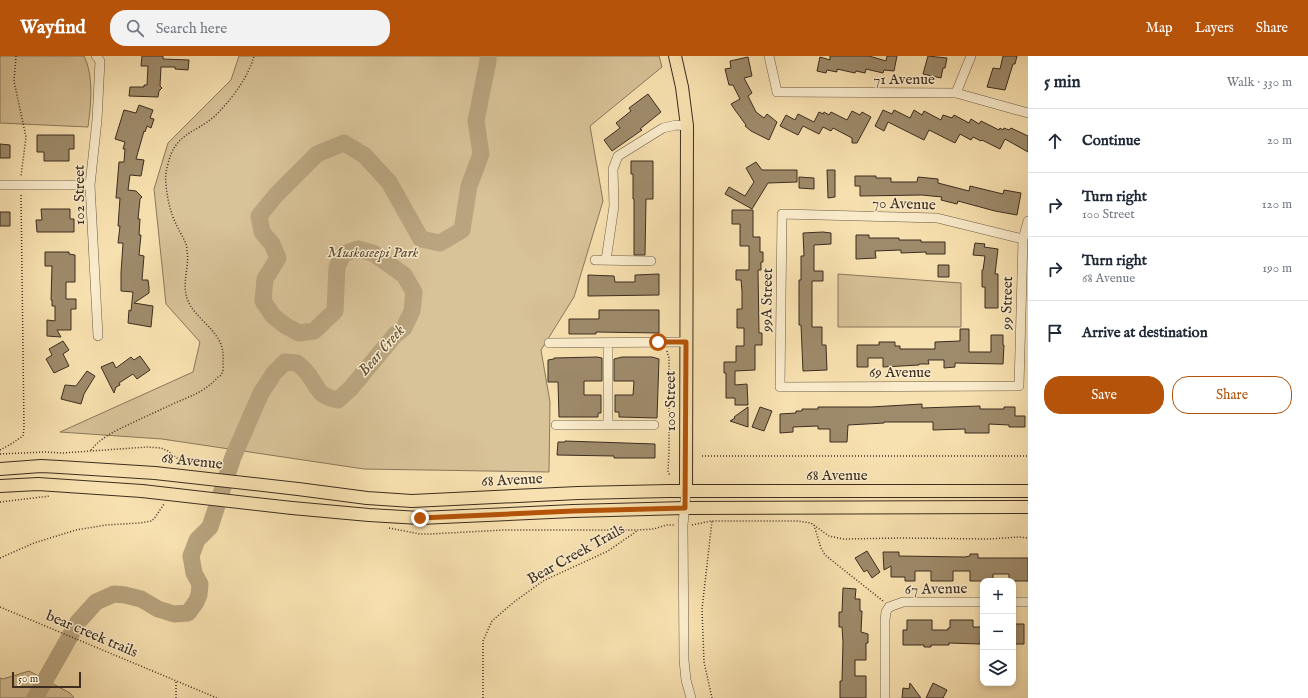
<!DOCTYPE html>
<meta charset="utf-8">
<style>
:root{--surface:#fff;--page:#f2f2f3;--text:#1f2937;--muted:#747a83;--line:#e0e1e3;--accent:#b45309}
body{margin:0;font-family:"IM FELL English",serif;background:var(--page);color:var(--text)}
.controls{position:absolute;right:12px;bottom:12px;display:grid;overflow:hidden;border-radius:8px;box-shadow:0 2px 6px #0003}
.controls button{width:36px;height:36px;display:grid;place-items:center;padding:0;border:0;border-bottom:1px solid var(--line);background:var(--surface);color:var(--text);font:20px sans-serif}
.scale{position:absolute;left:12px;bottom:10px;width:69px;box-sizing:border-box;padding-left:4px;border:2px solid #3c2d20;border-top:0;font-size:11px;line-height:14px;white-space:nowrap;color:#3c2d20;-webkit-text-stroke:3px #faeccc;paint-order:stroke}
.stop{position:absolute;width:12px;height:12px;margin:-9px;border:3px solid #b45309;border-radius:50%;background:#fff}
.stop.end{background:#b45309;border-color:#fff;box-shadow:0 1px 4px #0008}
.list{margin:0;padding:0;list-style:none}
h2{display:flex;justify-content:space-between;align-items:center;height:52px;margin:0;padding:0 16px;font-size:17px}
h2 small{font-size:13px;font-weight:400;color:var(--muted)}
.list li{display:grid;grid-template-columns:26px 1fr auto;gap:12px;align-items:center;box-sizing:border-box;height:64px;padding:0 16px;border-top:1px solid var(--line)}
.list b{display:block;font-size:15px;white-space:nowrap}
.list p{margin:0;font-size:13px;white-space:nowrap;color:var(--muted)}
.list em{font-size:13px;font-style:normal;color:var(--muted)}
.actions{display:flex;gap:8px;padding:12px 16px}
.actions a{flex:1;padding:9px 0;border:1px solid var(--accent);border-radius:16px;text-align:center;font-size:14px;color:var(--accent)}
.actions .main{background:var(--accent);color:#fff}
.icon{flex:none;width:22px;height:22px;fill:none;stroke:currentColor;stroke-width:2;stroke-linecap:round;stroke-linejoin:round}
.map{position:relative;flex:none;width:1028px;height:642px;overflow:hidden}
header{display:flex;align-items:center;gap:24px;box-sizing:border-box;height:56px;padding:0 20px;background:var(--accent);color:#fff}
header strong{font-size:19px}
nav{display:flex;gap:22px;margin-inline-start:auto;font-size:14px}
.search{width:280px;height:36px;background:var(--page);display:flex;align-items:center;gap:10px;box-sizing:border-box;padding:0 14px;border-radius:16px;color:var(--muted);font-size:15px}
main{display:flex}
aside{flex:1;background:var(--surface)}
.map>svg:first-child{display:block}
.green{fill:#d8c298;stroke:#8a785c}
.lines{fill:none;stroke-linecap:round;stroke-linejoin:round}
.river{stroke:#b8a47f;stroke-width:17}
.building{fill:#9e8b6b;stroke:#3c2d20}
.minor-casing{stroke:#6b5a44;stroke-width:10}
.major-casing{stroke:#3c2d20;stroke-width:14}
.path{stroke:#3c2d20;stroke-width:1.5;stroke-dasharray:1 2;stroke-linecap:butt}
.minor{stroke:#faeccc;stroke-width:9}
.major{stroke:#f8e1b0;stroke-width:12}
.major-bridge-casing{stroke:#3c2d20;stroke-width:14;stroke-linecap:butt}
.major-bridge{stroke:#f8e1b0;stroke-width:12}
.route{stroke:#b45309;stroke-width:5}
.labels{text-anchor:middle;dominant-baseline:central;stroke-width:3;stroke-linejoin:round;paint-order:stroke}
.street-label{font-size:15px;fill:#3c2d20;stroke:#faeccc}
.park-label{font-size:15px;font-style:italic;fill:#5b4b38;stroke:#faeccc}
.water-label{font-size:16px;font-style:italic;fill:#61513c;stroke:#faeccc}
</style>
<header>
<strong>Wayfind</strong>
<div class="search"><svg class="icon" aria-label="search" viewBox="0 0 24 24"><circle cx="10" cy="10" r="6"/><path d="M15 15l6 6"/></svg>Search here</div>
<nav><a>Map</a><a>Layers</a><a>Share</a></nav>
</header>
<main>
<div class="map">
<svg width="1028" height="642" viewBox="0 0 1028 642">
<rect width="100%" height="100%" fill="#f8e1b0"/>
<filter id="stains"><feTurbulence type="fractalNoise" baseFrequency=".005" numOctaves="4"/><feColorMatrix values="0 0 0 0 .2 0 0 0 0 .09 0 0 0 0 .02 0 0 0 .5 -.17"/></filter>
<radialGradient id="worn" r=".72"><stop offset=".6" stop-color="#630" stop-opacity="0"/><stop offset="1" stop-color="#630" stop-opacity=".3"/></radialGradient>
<path class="green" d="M0,0H84C94,20 91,49 88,71L0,67Z
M239,0H659L662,11L590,70L603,145L574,241L541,294L550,346L549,416L364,413L162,383L60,376L193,316L200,286L166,248L154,133L168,87L231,24Z
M838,218L961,227V271H838Z
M29,615L70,637L74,642H0V622L3,623Z"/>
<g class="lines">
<path class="river" d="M35,642L78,566L96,546L114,538L125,539L141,543L158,553L174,558L188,557L196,546L199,539L200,528L194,517L191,500L197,484L210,471L233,401L261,337L274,317L285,306L297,307C301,310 305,314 308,318C319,332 317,340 338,344L351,332L395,279L404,272L412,255L414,236L404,219L373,197L358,193L343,198L337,211L335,255L314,275L299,277L286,270L273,260L263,245L265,223L278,202L272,188L262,176L259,160L276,139L317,98L344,87L364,99L389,126L421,183L440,187L462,174L469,130L481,98L476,65L488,5V0"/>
</g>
<path class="building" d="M142,0H163V3L189,4L188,14L175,13V11H161L160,30L162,32L159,35L158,41L129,40L130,31H144V29H147L148,10H141Z
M830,0H869L886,5L887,0H897L894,15L884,14L883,17L866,13L865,17L856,15L855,17L837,13V16L827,14L826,17L817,15L820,1L830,4Z
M928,0L947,2L945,12H943L941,22L923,18Z
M1003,0H1017L1015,8H1013L1005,34L987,31L993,12L1000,13Z
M748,1L752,20L744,22L752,37L748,40L756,56L764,62L767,58L777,66L769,84L751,75L745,70L746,69L735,54L731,48L740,43L733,29H729L725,13L731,12L730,5Z
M648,38L661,56L640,73L642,74L612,95L604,84L620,72L616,67L631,55L629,52Z
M139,49L153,54L150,62L154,63L151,72L147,70L145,76L144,75L136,103L144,104L141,120L130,119L128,134L136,135L142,141L140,143L138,163H140L139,179H141L139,199L144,200L142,224H148L149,231V237L134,247L153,250L151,271L128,267L129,254L131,255L133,236L121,235V217L123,187H118L120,170H118L120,142H116L119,106H124L125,93H123L125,86L115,83L124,54L136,57Z
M883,54L892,58L894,54L910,62L914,54L922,59L924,55L941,64L943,59L952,62L954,59L969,67L971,63L979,68L981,65L999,74L1000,72L1003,74L1004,72L1009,74L1011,72L1028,80V96L1005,83L1000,93L982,84L981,85L973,81L971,84L960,78L955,87L929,74L924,84L888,66L884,75L875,70Z
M852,55L860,59L862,56L871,61L857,87H852V82L833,72L831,75L823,71L819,78L803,70L798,79L780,70L786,59L795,64L798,58L814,66L819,56L823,58L824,56L829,59L831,56L847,64Z
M37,79H74V93H69V105H44V96H37Z
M0,88L10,89V102H0Z
M631,105H653V143H646L645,199H634V143H633V118H631Z
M756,106L762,114H797V126L768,127L752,153L725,138L729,131L745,140L754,126L746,112Z
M827,114H835V141L828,142Z
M855,120H876V122H891V126H917L918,121L938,123V127L969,135L970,130L1003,138L1004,134L1021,137L1017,159L995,155L958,145L957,148L941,144L942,141L922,139L860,140V130H855Z
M799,121L814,122V133L799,132Z
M41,153H70V163H74V176H37L36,164H42Z
M732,154H753V181H760V196H763V206H761V214H758L759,277H762V289H755V314L735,315V329L747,328L748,349H735V342H726V317H724V306H736V290H744V272H737V253H742V235L741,224H736V214H749V190H740V168H732Z
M0,156H10V170H0Z
M823,176L831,177V188L814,189V215H823V225H812V271H822V289H826L827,314L803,315L801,269H799V224H801V200H804L803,177Z
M856,179H869V182H899V184H921V186H945V198H926V196L901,197V194L875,195L876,202L856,203Z
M975,187L985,188L984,191L998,193L995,218H998V252H985V231H982V214H983L985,200L973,199Z
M45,196H69V198L75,199V226H66V243H76V253H71V274H57L61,281L47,280V264L55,265V250H52V244H51L52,210H45Z
M938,209H949V221H938Z
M659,218V239L588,240V219L614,220L615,226H635V219Z
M599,254H659V277L596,276V278H569V263H599Z
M960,273H969V296H991V279H1003V289H1004L1003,308L955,307V311L944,312V304H928L929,308H919V309L883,311V302H868V311H857V289H879V286H895V290H900V293H935V286L960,285Z
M63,285L69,294L63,298L69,310L54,317L46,303L52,299L49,293Z
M140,300L150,314L137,323L133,318L119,327L120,329L116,331L114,337L101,311L113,306L116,312L131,301L134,304Z
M597,301L602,302V325H584V339H601V357H598V361H559L558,326H548V304L554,303V302Z
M622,301H652L659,303L657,362L619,361V356H615V339H633L634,325H614V303Z
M87,315L95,320L84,338L81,348L61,343L65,329L76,330Z
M922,348V352L980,350V353H1004V351H1015V360H1025V371H1009V369L989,368V377H965V373L933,374V366H884V367L848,369L847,386H830V373H818V370L793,371V376L780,377V358L796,357V355H802V353H818V351H871Z
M748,351V371L730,365L735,362L734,361Z
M760,351L772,355L764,375L752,371Z
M565,385L655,388V402H614V400L557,399L558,386H565Z
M867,495L880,516L872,522L867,514L864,516L855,502Z
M883,496H899V500L965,501L970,500V498H978V502H1028V525H1009V518H993V525H970V515H953V525H931V515H915V525H905V521H891V510L884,514Z
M843,532L856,533L855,543H860V555H862L861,576L868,578V587H866V604H855V620H866V642H840V625H842L843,586L842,571H839V556H842Z
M907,564H932V574H948V572H950V564H973V571H981L980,588L949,587V589H931V591H924V589H903V574H907Z
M1013,568H1024V588H1013Z
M910,627L921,642H902L903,632L909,633Z
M933,627L947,634L943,642H926Z"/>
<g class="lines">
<defs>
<path id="minor" d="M96,0L100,5L97,64L90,129L98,280
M769,0L777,36L956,37L1028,57
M956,37L971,0
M0,129H90
M1023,183L937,162L782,158L780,331L1019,330L1023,183L1028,165
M595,204L651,205
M606,204L614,150L613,113L618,100L663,72L676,69L687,70
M549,287L686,286
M556,369H654
M608,369V287
M686,435L683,469L684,604L686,624L691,642
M1013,546H1028
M885,642V564L886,556L889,551L903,546H983"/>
<path id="major" d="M675,0L682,31L687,70L686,435
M0,413L41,410L60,411L155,417
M0,430L38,428L142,435
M298,433L367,442L412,445L578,437L668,435H1028
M292,452L369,459L420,462L573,455L685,452L1028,451"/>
</defs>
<use href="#minor" class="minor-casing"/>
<use href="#major" class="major-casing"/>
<path class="path" d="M16,0L14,25L26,81L21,120
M667,295L669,302V395L668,415L670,420
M0,394L11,388L23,380L24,372L21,138
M91,394C103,379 120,373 136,365C149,359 162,353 175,347C191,340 206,335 218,321C220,320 222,319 222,317C224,314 223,308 223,305C226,277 199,267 189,247C180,229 190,212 187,194C187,186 181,179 178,172C171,159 167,143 166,128C165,121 166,115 168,108C175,77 194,78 215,60C231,44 248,22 254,0
M0,398L45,396L63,397L147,391L161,392L168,395L182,406L183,410
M702,400H1028
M0,446L50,440
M692,469L711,465H797L811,467L829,480L843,483L902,482L989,483L1019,481L1028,482
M814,469L821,492L825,499L883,545
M389,472L420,478H430L504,474H638L654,473L666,469H674
M0,502L34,487L76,474L106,469L139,467L152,465L156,460L164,448
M0,551L217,642
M176,642V624
M483,642V585L492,565L514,546L543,525L608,495L637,475
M712,642L704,606L702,553L712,465"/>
<use href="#minor" class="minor"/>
<use href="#major" class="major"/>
<defs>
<path id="major-bridge" d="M155,417L298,433
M142,435L292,452"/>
</defs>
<use href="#major-bridge" class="major-bridge-casing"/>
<use href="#major-bridge" class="major-bridge"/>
</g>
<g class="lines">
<path class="route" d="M420,462L573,455L685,452L686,286H658"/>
</g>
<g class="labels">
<g class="street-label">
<text x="904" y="23">71 Avenue</text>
<text transform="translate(79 139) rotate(-90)">102 Street</text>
<text transform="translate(904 148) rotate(2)">70 Avenue</text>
<text transform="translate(767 244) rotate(-89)">99A Street</text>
<text transform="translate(1007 247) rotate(-89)">99 Street</text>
<text x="900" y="316">69 Avenue</text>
<text transform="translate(670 345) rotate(-90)">100 Street</text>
<text transform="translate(192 405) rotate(6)">68 Avenue</text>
<text x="837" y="419">68 Avenue</text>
<text transform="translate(512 424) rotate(-3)">68 Avenue</text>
<text transform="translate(576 498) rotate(-29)">Bear Creek Trails</text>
<text transform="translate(936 533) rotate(-1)">67 Avenue</text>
<text transform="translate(92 578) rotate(23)">bear creek trails</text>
</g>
<g class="park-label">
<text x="373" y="196">Muskoseepi Park</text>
</g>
<g class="water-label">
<text transform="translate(382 295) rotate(-49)">Bear Creek</text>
</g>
</g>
<rect width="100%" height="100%" filter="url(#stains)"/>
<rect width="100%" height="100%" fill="url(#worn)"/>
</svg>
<div class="controls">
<button>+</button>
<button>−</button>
<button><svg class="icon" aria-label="layers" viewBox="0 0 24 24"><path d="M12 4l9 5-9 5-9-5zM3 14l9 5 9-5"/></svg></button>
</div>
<div class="scale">50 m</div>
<div class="stop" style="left:658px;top:286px"></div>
<div class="stop end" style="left:420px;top:462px"></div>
</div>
<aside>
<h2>5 min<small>Walk · 330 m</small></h2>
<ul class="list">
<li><svg class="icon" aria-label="ahead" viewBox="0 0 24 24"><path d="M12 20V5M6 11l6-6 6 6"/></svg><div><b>Continue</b></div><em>20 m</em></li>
<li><svg class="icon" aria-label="right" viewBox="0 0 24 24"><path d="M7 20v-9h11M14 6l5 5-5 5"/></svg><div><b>Turn right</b><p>100 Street</p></div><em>120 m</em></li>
<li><svg class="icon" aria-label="right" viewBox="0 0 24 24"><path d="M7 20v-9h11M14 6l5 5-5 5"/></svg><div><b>Turn right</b><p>68 Avenue</p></div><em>190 m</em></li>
<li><svg class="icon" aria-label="arrive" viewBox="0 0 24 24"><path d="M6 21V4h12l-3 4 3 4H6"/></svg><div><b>Arrive at destination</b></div></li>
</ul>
<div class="actions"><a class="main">Save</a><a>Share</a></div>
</aside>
</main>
